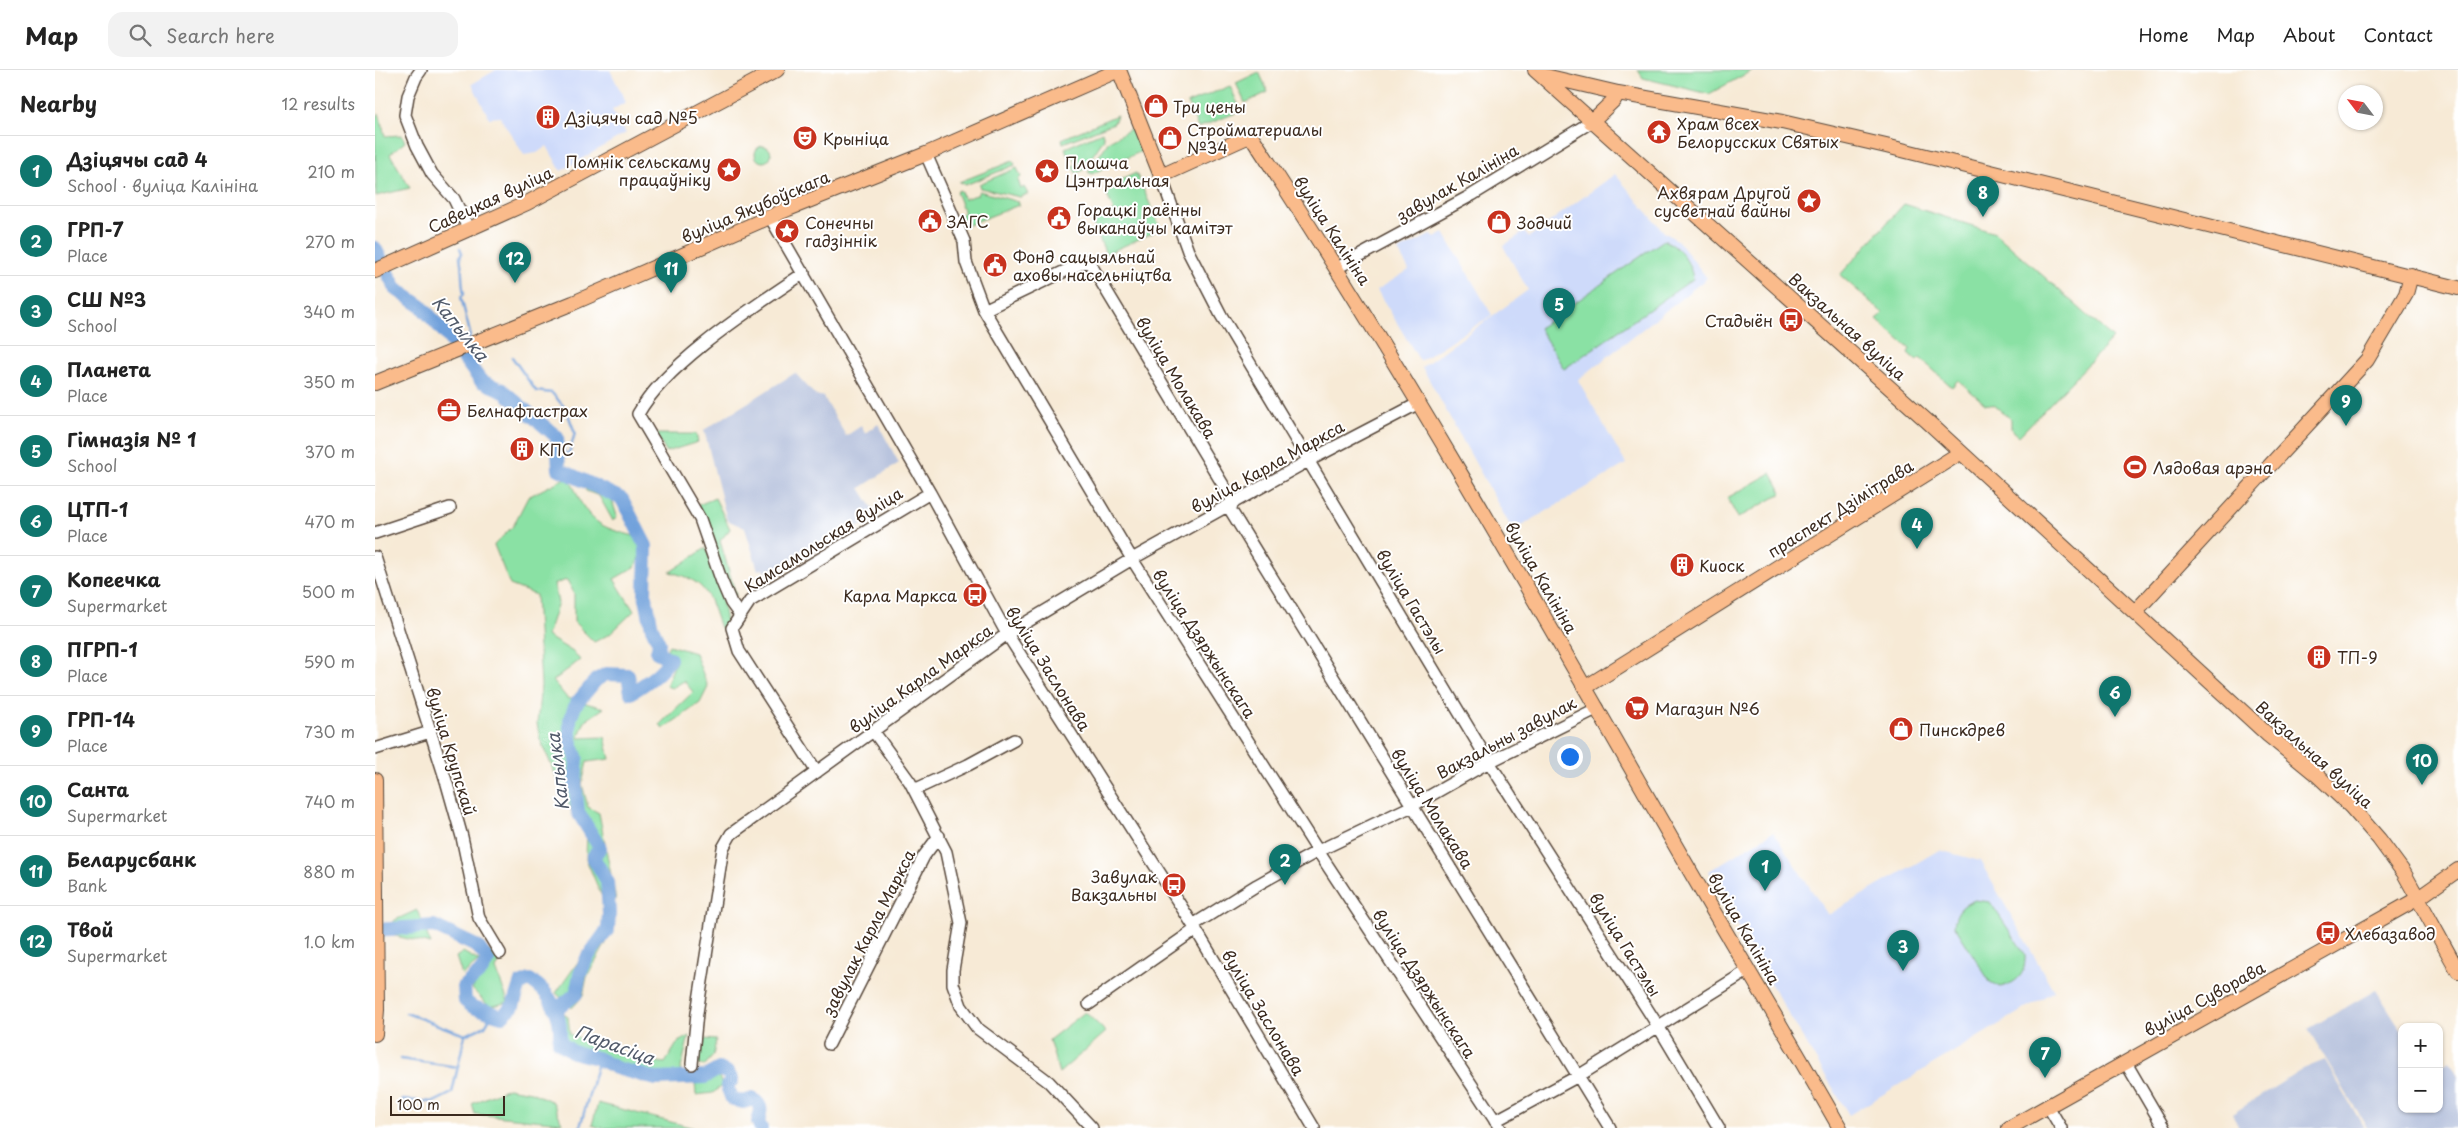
<!DOCTYPE html>
<meta charset="utf-8">
<style>
:root{--surface:#fff;--page:#f2f2f2;--text:#222;--muted:#767676;--line:#e0e0e0;--accent:#0f766e}
body{margin:0;font-family:"Playpen Sans",sans-serif;background:var(--page);color:var(--text)}
.controls{position:absolute;right:15px;bottom:15px;display:grid;overflow:hidden;border-radius:10px;box-shadow:0 1px 4px #0004}
.controls button{width:45px;height:45px;display:grid;place-items:center;padding:0;border:0;border-bottom:1px solid var(--line);background:var(--surface);color:var(--text);font:25px sans-serif}
.compass{position:absolute;left:1963px;top:15px;width:45px;height:45px;border-radius:50%;background:var(--surface);box-shadow:0 1px 4px #0004;rotate:302deg}
.scale{position:absolute;left:15px;bottom:12px;width:115px;box-sizing:border-box;padding-left:5px;border:2px solid #3b2a1e;border-top:0;font-size:14px;line-height:18px;white-space:nowrap;color:#3b2a1e;-webkit-text-stroke:4px #fff;paint-order:stroke}
.you{position:absolute;left:1194px;top:686px;width:18px;height:18px;margin:-12px;border:4px solid #fff;border-radius:50%;background:#1a73e8;box-shadow:0 0 0 8px #1a73e833}
.badge{display:grid;place-items:center;width:32px;height:32px;border-radius:50%;background:var(--accent);color:#fff;font-size:16px;font-weight:700}
.pin{position:absolute;translate:-50% -41px;filter:drop-shadow(0 1px 2px #0008)}
.pin::after{content:'';position:absolute;top:26px;width:18px;height:15px;background:inherit;clip-path:polygon(0 0,100% 0,50% 100%)}
.list{margin:0;padding:0;list-style:none}
h2{display:flex;justify-content:space-between;align-items:center;height:65px;margin:0;padding:0 20px;font-size:21px}
h2 small{font-size:16px;font-weight:400;color:var(--muted)}
.list li{display:grid;grid-template-columns:32px 1fr auto;gap:15px;align-items:center;box-sizing:border-box;height:70px;padding:0 20px;border-top:1px solid var(--line)}
.list b{display:block;font-size:19px;white-space:nowrap}
.list p{margin:0;font-size:16px;white-space:nowrap;color:var(--muted)}
.list em{font-size:16px;font-style:normal;color:var(--muted)}
.icon{flex:none;width:28px;height:28px;fill:none;stroke:currentColor;stroke-width:2;stroke-linecap:round;stroke-linejoin:round}
.map{position:relative;flex:none;width:2083px;height:1058px;overflow:hidden}
header{display:flex;align-items:center;gap:30px;box-sizing:border-box;height:70px;padding:0 25px;background:var(--surface);border-bottom:1px solid var(--line)}
header strong{font-size:24px}
nav{display:flex;gap:28px;margin-inline-start:auto;font-size:18px}
.search{width:350px;height:45px;background:var(--page);display:flex;align-items:center;gap:12px;box-sizing:border-box;padding:0 18px;border-radius:15px;color:var(--muted);font-size:19px}
main{display:flex}
aside{flex:1;background:var(--surface)}
.map>svg:first-child{display:block}
.built{fill:#cedafa}
.industrial{fill:#b9c4de}
.green{fill:#8ae1a4;stroke:#628661}
.lines{fill:none;stroke-linecap:round;stroke-linejoin:round}
.stream{stroke:#71a1db;stroke-width:2.5}
.river{stroke:#71a1db;stroke-width:14}
.minor-casing{stroke:#57473a;stroke-width:14}
.major-casing{stroke:#57473a;stroke-width:16}
.minor{stroke:#fff;stroke-width:11}
.major{stroke:#fabb8b;stroke-width:14}
.labels{text-anchor:middle;dominant-baseline:central;stroke-width:4;stroke-linejoin:round;paint-order:stroke}
.poi-label{font-size:16px;fill:#3b2a1e;stroke:#fff;text-anchor:start}
.street-label{font-size:16px;fill:#3b2a1e;stroke:#fff}
.water-label{font-size:18px;font-style:italic;fill:#515a6a;stroke:#fff}
</style>
<header>
<strong>Map</strong>
<div class="search"><svg class="icon" aria-label="search" viewBox="0 0 24 24"><circle cx="10" cy="10" r="6"/><path d="M15 15l6 6"/></svg>Search here</div>
<nav><a>Home</a><a>Map</a><a>About</a><a>Contact</a></nav>
</header>
<main>
<aside>
<h2>Nearby<small>12 results</small></h2>
<ul class="list">
<li><span class="badge">1</span><div><b>Дзіцячы сад 4</b><p>School · вуліца Калініна</p></div><em>210 m</em></li>
<li><span class="badge">2</span><div><b>ГРП-7</b><p>Place</p></div><em>270 m</em></li>
<li><span class="badge">3</span><div><b>СШ №3</b><p>School</p></div><em>340 m</em></li>
<li><span class="badge">4</span><div><b>Планета</b><p>Place</p></div><em>350 m</em></li>
<li><span class="badge">5</span><div><b>Гімназія № 1</b><p>School</p></div><em>370 m</em></li>
<li><span class="badge">6</span><div><b>ЦТП-1</b><p>Place</p></div><em>470 m</em></li>
<li><span class="badge">7</span><div><b>Копеечка</b><p>Supermarket</p></div><em>500 m</em></li>
<li><span class="badge">8</span><div><b>ПГРП-1</b><p>Place</p></div><em>590 m</em></li>
<li><span class="badge">9</span><div><b>ГРП-14</b><p>Place</p></div><em>730 m</em></li>
<li><span class="badge">10</span><div><b>Санта</b><p>Supermarket</p></div><em>740 m</em></li>
<li><span class="badge">11</span><div><b>Беларусбанк</b><p>Bank</p></div><em>880 m</em></li>
<li><span class="badge">12</span><div><b>Твой</b><p>Supermarket</p></div><em>1.0 km</em></li>
</ul>
</aside>
<div class="map">
<svg width="2083" height="1058" viewBox="0 0 2083 1058">
<rect width="100%" height="100%" fill="#fff"/>
<filter id="ink" filterUnits="userSpaceOnUse"><feTurbulence type="fractalNoise" baseFrequency=".02" numOctaves="2"/><feDisplacementMap in="SourceGraphic" scale="10" xChannelSelector="R" yChannelSelector="G"/><feConvolveMatrix kernelMatrix="1 2 1 2 8 2 1 2 1" color-interpolation-filters="sRGB"/></filter>
<filter id="wash" filterUnits="userSpaceOnUse"><feTurbulence type="fractalNoise" baseFrequency=".0096" numOctaves="4" result="noise"/><feDisplacementMap in="SourceGraphic" scale="20" xChannelSelector="R" yChannelSelector="G"/><feGaussianBlur stdDeviation="1.12" result="paint"/><feColorMatrix in="noise" values="0 0 0 0 0 0 0 0 0 0 0 0 0 0 0 0 0 1.4 0 .05"/><feComposite in="paint" operator="in"/></filter>
<g filter="url(#wash)">
<rect width="100%" height="100%" fill="#f7ead6"/>
<path class="built" d="M121,0H235L251,32L237,40L251,63L186,101L172,76L162,83L149,85L125,47L114,48L97,14Z
M1240,104L1289,162L1303,171L1332,208L1203,310L1251,394L1138,461L1047,297L1153,220L1128,176L1149,162L1154,167Z
M1069,163L1117,245L1045,291L1002,220L1034,200L1023,181L1057,164L1060,168Z
M1398,762L1453,845L1564,780L1605,791L1679,921L1474,1045L1376,881L1334,801Z"/>
<path class="industrial" d="M420,303L441,326H448L471,366L486,356L490,363L503,354L524,393L485,418L502,445L470,466L467,463L459,468L460,471L435,485L433,482L401,500L389,502L388,499L383,500L370,458L352,450L329,360Z
M2001,920L2027,961V1039H2064V996L2075,990L2083,1006V1058H1992L1933,959Z
M1950,990L1989,1058H1864L1857,1044L1928,999Z"/>
<path class="green" d="M1263,0H1378L1334,24L1268,8Z
M884,2L893,22L870,33L861,13Z
M855,16L866,41L823,58L813,33Z
M4,43L10,66L27,65L30,72L15,84L35,118L1,126L0,47Z
M742,45L739,53L688,73L687,69Z
M756,59L767,81L717,104L713,102L734,71Z
M727,62L729,69L707,101L701,103L698,96L702,94L698,85L693,86L690,78Z
M380 84a8 8 0 1 1 16 0a8 8 0 1 1-16 0Z
M638,91L640,95L590,115L584,112Z
M642,98L646,107L643,110L646,119L649,117L653,124L645,127L605,118L604,114Z
M761,103L786,159L731,184L717,151L739,141L729,118Z
M585,120L589,129L602,125L604,121L644,132V135L590,156L586,145L589,142L581,122Z
M1529,134L1620,163L1738,268L1644,366L1636,359V349L1619,335L1610,334L1583,310L1577,317L1545,288L1542,291L1533,283L1535,279L1502,250L1508,243L1465,205Z
M1289,170C1304,177 1316,192 1318,209L1189,299L1164,258Z
M281,364H321L323,372L291,382Z
M1396,403L1407,423L1363,448L1352,428Z
M192,407C198,414 201,422 205,431C219,456 233,459 259,466L267,481L260,497L239,509L259,541L235,564L219,572L199,552V523L192,510L179,514L183,533L172,566L198,582L205,590L178,611L192,628L229,638L210,651L203,668L230,667L235,689L212,692L207,714L213,737L224,743L241,830L227,827L211,789L212,760L198,745L165,669L162,654L166,615L161,525L135,515L119,475L138,456L153,427Z
M208,414L236,427L242,446L238,451L224,426L211,421Z
M340,428L355,459L345,471L361,525L357,527L323,435Z
M331,478L343,508L352,557L345,558C333,524 333,512 295,502Z
M294,575L320,583L333,617L325,633L288,659L285,654L318,622L309,611L297,618L291,616L301,591L291,581Z
M1600,830L1615,832L1650,884C1651,903 1644,912 1626,917L1615,912L1579,855C1581,841 1587,835 1600,830Z
M42,840L56,874L20,866L18,851Z
M225,861L234,868L212,907L208,926L197,938L181,923Z
M114,880L126,890L121,899L133,932L115,937L97,919L116,893Z
M88,882L104,891L87,905L81,887Z
M710,942L731,962L684,1003L674,970Z
M187,943L193,947L195,964C226,979 256,989 290,993L303,972L314,966L305,1002L282,1005L246,994L220,983L197,979L187,971L189,959Z
M330,969L341,970L338,986L329,996L322,994Z
M343,1004L347,1015L338,1023L321,1025L320,1012H328Z
M133,1018L156,1022L178,1032L187,1053L100,1044L97,1034Z
M223,1033L319,1058H226L217,1055Z"/>
<g class="lines">
<path class="stream" d="M85,178L87,183L85,187C88,200 86,211 89,224L86,227L95,263L94,270
M137,287L161,321L177,323L191,339L200,363L194,383L184,384
M91,291L93,280
M31,943L90,965
M25,989L83,997
M27,1030L59,1032L77,1023L90,965L110,956L118,943
M205,1057L224,989"/>
<path class="river" d="M0,178L21,219L46,236L71,264L106,311L127,320L182,367L184,399L247,429L271,476L270,524L277,558L284,573L282,582L295,589C286,604 271,613 256,623L253,605L231,604L221,610L201,634L195,649V670L202,689L200,712L203,742L225,778L218,787L232,811L234,843L233,859L212,888L205,904L201,924L182,939
M0,860L59,856L103,877L113,890L106,901L89,916L90,931L98,937L127,946L138,936L145,914L155,910C176,922 189,949 184,972L198,982L222,988L241,998L281,1009L330,1007L344,999L353,1003L357,1010L352,1016L357,1029L368,1032L378,1029C388,1036 386,1041 383,1052L386,1058"/>
</g>
</g>
<g filter="url(#ink)">
<g class="lines">
<defs>
<path id="minor" d="M46,0L41,7L33,26L30,45L42,76L57,104L79,129L94,160
M551,84L589,171L591,192L609,240L757,489L943,781L1125,1058
M786,106L813,181L846,245L1114,692L1283,956L1344,1058
M395,147L555,423L632,564L818,855L939,1058
M962,198L1097,125L1216,52
M609,240L713,190L859,433
M853,436L1235,1058
M0,463L75,438
M0,487L72,714L87,767L104,848L125,883
M364,544L356,533L347,512L325,449L263,344C292,292 379,237 429,203
M499,662L535,712L571,782L586,853L578,900V914L586,936L602,958L674,1012L717,1058
M0,679L55,662
M442,702L364,581L357,558L375,531L555,423
M539,720L593,695L639,670
M818,855L882,815L943,781L1037,736L1114,692L1223,638
M714,934L821,859
M454,974L549,786L564,766
M1751,993L1789,1058
M317,994L322,943L348,778L356,764L632,564L757,489L933,391L1044,333
M1673,1036L1686,1058
M1120,1051L1205,1005L1374,900"/>
<path id="major" d="M744,0L786,106L872,67L879,70C1025,293 1156,523 1288,754C1346,856 1407,956 1465,1058
M1160,0L1552,351L1893,665L1942,705L1976,737L2004,769L2029,803L2083,901
M1166,5L1243,23L1407,52L1511,76L2083,218
M1216,52L1239,30L1243,23
M0,201L152,133L402,0
M0,313L198,233L413,139L551,84L744,0
M1760,542L1992,290L2031,224L2036,205
M1211,617L1585,383
M0,710L2,940L0,964
M1634,1058L2042,829L2083,800"/>
</defs>
<use href="#minor" class="minor-casing"/>
<use href="#major" class="major-casing"/>
<use href="#minor" class="minor"/>
<use href="#major" class="major"/>
</g>
</g>
<defs>
<symbol id="shop-disc" viewBox="-11 -11 22 22"><circle r="9.5" fill="#c8321e" stroke="#fff"/><path d="M-5-2.5h2.3a2.7 3.5 0 0 1 5.4 0H5L5.5 6h-11ZM-1.5-2.5h3a1.5 2.3 0 0 0-3 0Z" fill="#fff"/></symbol>
<symbol id="building-disc" viewBox="-11 -11 22 22"><circle r="9.5" fill="#c8321e" stroke="#fff"/><path d="M-4-6H4V6H1V3H-1V6H-4ZM-2.5-4.3h1.7v1.8h-1.7ZM.8-4.3h1.7v1.8H.8ZM-2.5-1h1.7V.8h-1.7ZM.8-1h1.7V.8H.8Z" fill="#fff"/></symbol>
<symbol id="temple-disc" viewBox="-11 -11 22 22"><circle r="9.5" fill="#c8321e" stroke="#fff"/><path d="M0-6L5-2H3V0L6.5 2.5H4V6H1.5V3h-3V6H-4V2.5H-6.5L-3 0V-2H-5Z" fill="#fff"/></symbol>
<symbol id="theatre-disc" viewBox="-11 -11 22 22"><circle r="9.5" fill="#c8321e" stroke="#fff"/><path d="M-5-5.5Q0-4 5-5.5V0Q5 5 0 6Q-5 5-5 0ZM-3.3-2.5H-1v1.5H-3.3ZM1-2.5H3.3v1.5H1ZM-2.8 1Q0 5.5 2.8 1Z" fill="#fff"/></symbol>
<symbol id="sight-disc" viewBox="-11 -11 22 22"><circle r="9.5" fill="#c8321e" stroke="#fff"/><path d="M0-6L1.8-2.2L6-1.7L2.9 1.2L3.7 5.4L0 3.3L-3.7 5.4L-2.9 1.2L-6-1.7L-1.8-2.2Z" fill="#fff"/></symbol>
<symbol id="civic-disc" viewBox="-11 -11 22 22"><circle r="9.5" fill="#c8321e" stroke="#fff"/><path d="M-.6-6.5H3V-4.5H.6V-3L4-1V1h2V6H-6V1h2V-1L-.6-3ZM-1.2 2.5V6h2.4V2.5Z" fill="#fff"/></symbol>
<symbol id="bus-disc" viewBox="-11 -11 22 22"><circle r="9.5" fill="#c8321e" stroke="#fff"/><path d="M-5-6H5V4H4V6H2V4H-2V6H-4V4H-5ZM-3.5-4V0h7V-4ZM-3.5 1.2v1.5H-2V1.2ZM2 1.2v1.5H3.5V1.2Z" fill="#fff"/></symbol>
<symbol id="office-disc" viewBox="-11 -11 22 22"><circle r="9.5" fill="#c8321e" stroke="#fff"/><path d="M-6-3h4V-5.5h4V-3h4V5H-6ZM-1-4.5V-3h2v-1.5ZM-6 0V1H6V0Z" fill="#fff"/></symbol>
<symbol id="stadium-disc" viewBox="-11 -11 22 22"><circle r="9.5" fill="#c8321e" stroke="#fff"/><path d="M0-5a6.5 5 0 1 0 0 10a6.5 5 0 1 0 0-10ZM-3.5-1.8h7v3.6h-7Z" fill="#fff"/></symbol>
<symbol id="supermarket-disc" viewBox="-11 -11 22 22"><circle r="9.5" fill="#c8321e" stroke="#fff"/><path d="M-6-5.5h2.5l.6 2H6L4.5 2H-2.5L-4.4-4H-6ZM-1.5 3.2a1.3 1.3 0 1 0 .1 0ZM3 3.2a1.3 1.3 0 1 0 .1 0Z" fill="#fff"/></symbol>
</defs>
<g fill-rule="evenodd">
<use href="#shop-disc" x="767" y="22" width="28" height="28"/>
<use href="#building-disc" x="159" y="33" width="28" height="28"/>
<use href="#temple-disc" x="1270" y="48" width="28" height="28"/>
<use href="#theatre-disc" x="416" y="54" width="28" height="28"/>
<use href="#shop-disc" x="781" y="54" width="28" height="28"/>
<use href="#sight-disc" x="340" y="86" width="28" height="28"/>
<use href="#sight-disc" x="658" y="87" width="28" height="28"/>
<use href="#sight-disc" x="1420" y="117" width="28" height="28"/>
<use href="#civic-disc" x="670" y="134" width="28" height="28"/>
<use href="#civic-disc" x="541" y="137" width="28" height="28"/>
<use href="#shop-disc" x="1110" y="138" width="28" height="28"/>
<use href="#sight-disc" x="398" y="147" width="28" height="28"/>
<use href="#civic-disc" x="606" y="181" width="28" height="28"/>
<use href="#bus-disc" x="1402" y="236" width="28" height="28"/>
<use href="#office-disc" x="60" y="326" width="28" height="28"/>
<use href="#building-disc" x="133" y="365" width="28" height="28"/>
<use href="#stadium-disc" x="1746" y="383" width="28" height="28"/>
<use href="#building-disc" x="1293" y="481" width="28" height="28"/>
<use href="#bus-disc" x="586" y="511" width="28" height="28"/>
<use href="#building-disc" x="1930" y="573" width="28" height="28"/>
<use href="#supermarket-disc" x="1248" y="624" width="28" height="28"/>
<use href="#shop-disc" x="1512" y="645" width="28" height="28"/>
<use href="#bus-disc" x="785" y="801" width="28" height="28"/>
<use href="#bus-disc" x="1939" y="849" width="28" height="28"/>
</g>
<g class="labels">
<g class="poi-label">
<text x="798" y="36">Три цены</text>
<text x="190" y="47">Дзіцячы сад №5</text>
<text x="1302" y="53">Храм всех<tspan x="1302" dy="18">Белорусских Святых</tspan></text>
<text x="812" y="59">Стройматериалы<tspan x="812" dy="18">№34</tspan></text>
<text x="448" y="68">Крыніца</text>
<text x="336" y="91" text-anchor="end">Помнік сельскаму<tspan x="336" dy="18">працаўніку</tspan></text>
<text x="690" y="92">Плошча<tspan x="690" dy="18">Цэнтральная</tspan></text>
<text x="1416" y="122" text-anchor="end">Ахвярам Другой<tspan x="1416" dy="18">сусветнай вайны</tspan></text>
<text x="702" y="139">Горацкі раённы<tspan x="702" dy="18">выканаўчы камітэт</tspan></text>
<text x="572" y="151">ЗАГС</text>
<text x="430" y="152">Сонечны<tspan x="430" dy="18">гадзіннік</tspan></text>
<text x="1142" y="152">Зодчий</text>
<text x="638" y="186">Фонд сацыяльнай<tspan x="638" dy="18">аховы насельніцтва</tspan></text>
<text x="1398" y="250" text-anchor="end">Стадыён</text>
<text x="92" y="340">Белнафтастрах</text>
<text x="164" y="379">КПС</text>
<text x="1778" y="397">Лядовая арэна</text>
<text x="1324" y="495">Киоск</text>
<text x="582" y="525" text-anchor="end">Карла Маркса</text>
<text x="1962" y="587">ТП-9</text>
<text x="1280" y="638">Магазин №6</text>
<text x="1544" y="659">Пинскдрев</text>
<text x="782" y="806" text-anchor="end">Завулак<tspan x="782" dy="18">Вакзальны</tspan></text>
<text x="1970" y="863">Хлебазавод</text>
</g>
<g class="street-label">
<text transform="translate(1082 112) rotate(-30)">завулак Калініна</text>
<text transform="translate(115 129) rotate(-25)">Савецкая вуліца</text>
<text transform="translate(380 136) rotate(-23)">вуліца Якубоўскага</text>
<text transform="translate(958 160) rotate(57)">вуліца Калініна</text>
<text transform="translate(1473 256) rotate(42)">Вакзальная вуліца</text>
<text transform="translate(802 307) rotate(59)">вуліца Молакава</text>
<text transform="translate(892 396) rotate(-29)">вуліца Карла Маркса</text>
<text transform="translate(1465 438) rotate(-32)">праспект Дзімітрава</text>
<text transform="translate(448 469) rotate(-32)">Камсамольская вуліца</text>
<text transform="translate(1167 507) rotate(60)">вуліца Калініна</text>
<text transform="translate(1037 531) rotate(59)">вуліца Гастэлы</text>
<text transform="translate(830 573) rotate(57)">вуліца Дзяржынскага</text>
<text transform="translate(674 598) rotate(58)">вуліца Заслонава</text>
<text transform="translate(545 608) rotate(-36)">вуліца Карла Маркса</text>
<text transform="translate(1131 667) rotate(-28)">Вакзальны завулак</text>
<text transform="translate(77 681) rotate(73)">вуліца Крупскай</text>
<text transform="translate(1940 684) rotate(42)">Вакзальная вуліца</text>
<text transform="translate(1058 738) rotate(58)">вуліца Молакава</text>
<text transform="translate(1370 858) rotate(60)">вуліца Калініна</text>
<text transform="translate(493 862) rotate(-63)">завулак Карла Маркса</text>
<text transform="translate(1251 874) rotate(58)">вуліца Гастэлы</text>
<text transform="translate(1050 913) rotate(57)">вуліца Дзяржынскага</text>
<text transform="translate(1829 928) rotate(-29)">вуліца Суворава</text>
<text transform="translate(889 942) rotate(59)">вуліца Заслонава</text>
</g>
<g class="water-label">
<text transform="translate(86 258) rotate(51)">Капылка</text>
<text transform="translate(182 702) rotate(-97)">Капылка</text>
<text transform="translate(240 974) rotate(20)">Парасіца</text>
</g>
</g>
</svg>
<div class="controls">
<button>+</button>
<button>−</button>
</div>
<svg class="compass" viewBox="-18 -18 36 36"><path d="M0-13l5 13h-10z" fill="#e53935"/><path d="M0 13l5-13h-10z" fill="#767676"/></svg>
<div class="scale">100 m</div>
<div class="you"></div>
<div class="pin badge" style="left:1390px;top:821px">1</div>
<div class="pin badge" style="left:910px;top:815px">2</div>
<div class="pin badge" style="left:1528px;top:901px">3</div>
<div class="pin badge" style="left:1542px;top:479px">4</div>
<div class="pin badge" style="left:1184px;top:259px">5</div>
<div class="pin badge" style="left:1740px;top:647px">6</div>
<div class="pin badge" style="left:1670px;top:1008px">7</div>
<div class="pin badge" style="left:1608px;top:147px">8</div>
<div class="pin badge" style="left:1971px;top:356px">9</div>
<div class="pin badge" style="left:2047px;top:715px">10</div>
<div class="pin badge" style="left:296px;top:223px">11</div>
<div class="pin badge" style="left:140px;top:213px">12</div>
</div>
</main>
